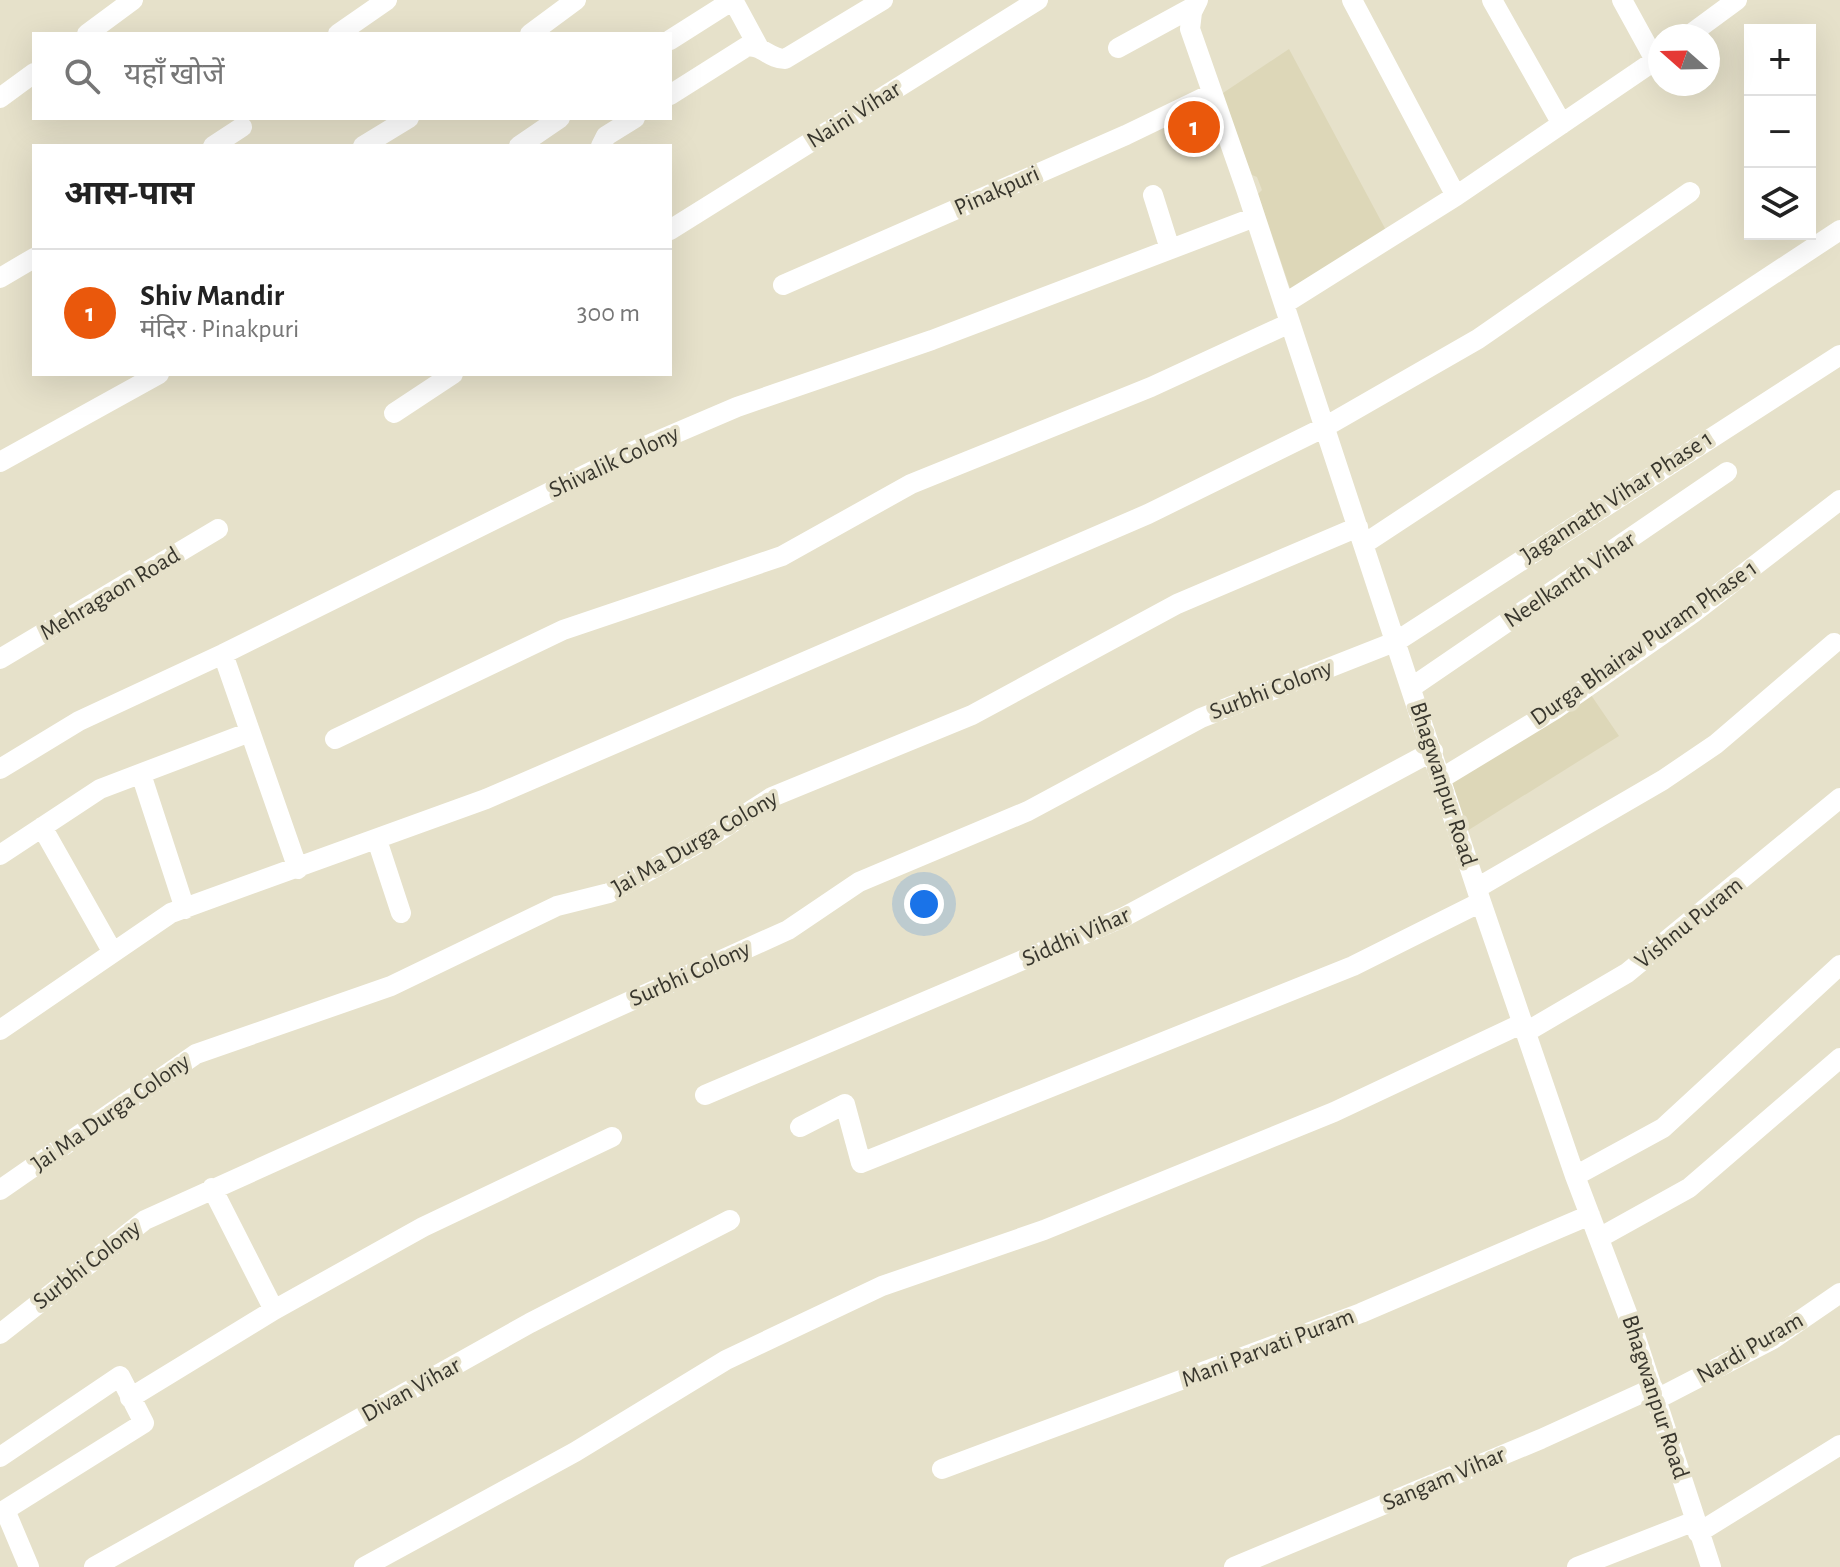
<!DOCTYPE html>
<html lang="hi">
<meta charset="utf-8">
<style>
:root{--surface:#fff;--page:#f6f6f6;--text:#222;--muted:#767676;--line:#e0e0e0;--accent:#ea580c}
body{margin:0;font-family:"Alegreya Sans","Noto Sans Devanagari",sans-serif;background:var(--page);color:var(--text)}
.controls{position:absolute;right:24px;top:24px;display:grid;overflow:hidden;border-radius:0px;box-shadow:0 8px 32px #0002}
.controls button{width:72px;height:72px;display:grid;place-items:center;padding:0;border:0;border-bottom:2px solid var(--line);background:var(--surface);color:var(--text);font:40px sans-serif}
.compass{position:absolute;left:1648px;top:24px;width:72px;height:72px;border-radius:50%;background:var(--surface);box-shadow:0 8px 32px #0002;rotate:290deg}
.you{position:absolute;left:924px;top:904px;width:28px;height:28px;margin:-20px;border:6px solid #fff;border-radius:50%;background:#1a73e8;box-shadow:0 0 0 12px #1a73e833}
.badge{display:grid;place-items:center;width:52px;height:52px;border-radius:50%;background:var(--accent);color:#fff;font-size:26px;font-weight:700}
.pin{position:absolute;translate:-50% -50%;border:4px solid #fff;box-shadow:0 2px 8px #0006}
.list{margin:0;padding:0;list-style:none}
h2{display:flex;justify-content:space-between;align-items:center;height:104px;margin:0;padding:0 32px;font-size:34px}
h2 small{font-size:26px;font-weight:400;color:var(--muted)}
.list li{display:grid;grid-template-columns:52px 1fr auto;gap:24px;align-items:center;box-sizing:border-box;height:128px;padding:0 32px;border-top:2px solid var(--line)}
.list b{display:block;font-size:30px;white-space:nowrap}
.list p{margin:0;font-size:26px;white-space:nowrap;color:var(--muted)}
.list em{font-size:26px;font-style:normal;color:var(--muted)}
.icon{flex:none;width:44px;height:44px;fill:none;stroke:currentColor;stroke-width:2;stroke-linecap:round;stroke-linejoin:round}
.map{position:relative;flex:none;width:1840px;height:1567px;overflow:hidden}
.search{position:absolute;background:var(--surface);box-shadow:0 8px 32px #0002;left:32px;top:32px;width:640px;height:88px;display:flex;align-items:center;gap:20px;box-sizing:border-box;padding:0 28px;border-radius:0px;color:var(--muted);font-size:30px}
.panel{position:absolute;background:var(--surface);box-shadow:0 8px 32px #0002;left:32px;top:144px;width:640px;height:232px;border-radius:0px}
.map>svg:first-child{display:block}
.built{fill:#ddd7b8}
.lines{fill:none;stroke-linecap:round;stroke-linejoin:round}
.minor{stroke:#fff;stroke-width:20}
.labels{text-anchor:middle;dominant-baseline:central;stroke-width:8;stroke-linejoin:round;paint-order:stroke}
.street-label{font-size:24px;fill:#38362d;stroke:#e6e1ca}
</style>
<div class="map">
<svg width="1840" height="1567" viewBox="0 0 1840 1567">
<rect width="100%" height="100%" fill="#e6e1ca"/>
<path class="built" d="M1289,49L1388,234L1292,294L1258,194L1262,190L1257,177L1252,175L1220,95Z
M1591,695L1619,736L1467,831L1451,783Z"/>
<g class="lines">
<path class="minor" d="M733,0L759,48
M1198,0L1192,12L1190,29L1246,189L1481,902L1575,1176L1632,1326L1711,1567
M1352,0L1456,196
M1492,0L1562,124
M1622,0L1655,60
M87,34L133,0
M338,34L387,0
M530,34L576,0
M1688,36L1737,0
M670,40L733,0
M1118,48L1195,6
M670,95L746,47C762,44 769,59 785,59L883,0
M0,98L34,73
M213,146L242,127
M363,146L409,118
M519,146L560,118
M601,146L606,136L635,118
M1153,195L1170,249
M670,230L1038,0
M0,278L34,258
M783,285L1126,135L1211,94
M1284,304L1456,196L1660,57
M394,413L453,374
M0,462L159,374
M1364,544L1840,230
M223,654L298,869
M0,659L218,529
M1412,687L1727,472
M335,739L563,630L782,556L911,484L1151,387L1290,323
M0,769L79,721L223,654L627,454L737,407L932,340L1255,217
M141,774L185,909
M1442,778L1554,710L1693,613L1840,500
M42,827L112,951
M377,840L401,913
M0,855L100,789L250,732
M1477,888L1663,780L1716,744L1834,643
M0,1030L171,913L486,799L1148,514L1323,428L1478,339L1690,192
M1526,1032L1627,973L1840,798
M705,1095L1124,917L1433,751
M800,1127L845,1104L861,1163L1353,966L1481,902
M1575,1176L1663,1128L1840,965
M212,1188L274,1310
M0,1190L196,1054L391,986L557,906L609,893L710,837L772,797L972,715L1177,604L1358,527
M1599,1238L1689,1188L1840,1058
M0,1334L145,1220L788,930L859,882L1028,811L1201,718L1397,641L1840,355
M130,1398L274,1310L423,1227L612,1137
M1657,1399L1773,1339L1840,1293
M0,1457L120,1376L144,1423L5,1510L29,1567
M942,1469L1361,1313L1590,1215
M1698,1533L1840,1445
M94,1567L530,1323L730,1220
M364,1567L575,1452L726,1360L882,1286L1044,1230L1334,1112L1523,1023
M1234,1567L1541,1439L1653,1388
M1577,1567L1695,1521"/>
</g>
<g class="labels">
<g class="street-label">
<text transform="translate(854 115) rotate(-32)">Naini Vihar</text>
<text transform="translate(997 191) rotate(-24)">Pinakpuri</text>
<text transform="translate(614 462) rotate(-25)">Shivalik Colony</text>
<text transform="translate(1617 497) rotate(-33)">Jagannath Vihar Phase 1</text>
<text transform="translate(1570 580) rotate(-34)">Neelkanth Vihar</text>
<text transform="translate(110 594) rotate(-31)">Mehragaon Road</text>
<text transform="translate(1644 643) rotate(-35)">Durga Bhairav Puram Phase 1</text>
<text transform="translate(1271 690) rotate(-21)">Surbhi Colony</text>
<text transform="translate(1443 784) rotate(72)">Bhagwanpur Road</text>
<text transform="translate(695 843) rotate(-30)">Jai Ma Durga Colony</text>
<text transform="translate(1689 923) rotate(-39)">Vishnu Puram</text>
<text transform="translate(1076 937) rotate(-24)">Siddhi Vihar</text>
<text transform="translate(690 974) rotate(-24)">Surbhi Colony</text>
<text transform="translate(111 1113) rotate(-35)">Jai Ma Durga Colony</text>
<text transform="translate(87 1265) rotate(-38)">Surbhi Colony</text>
<text transform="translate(1268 1348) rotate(-21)">Mani Parvati Puram</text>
<text transform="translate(1750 1348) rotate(-30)">Nardi Puram</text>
<text transform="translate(411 1390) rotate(-29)">Divan Vihar</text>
<text transform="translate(1655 1397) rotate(72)">Bhagwanpur Road</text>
<text transform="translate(1444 1479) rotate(-23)">Sangam Vihar</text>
</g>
</g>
</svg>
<div class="controls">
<button>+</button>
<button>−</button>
<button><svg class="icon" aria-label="layers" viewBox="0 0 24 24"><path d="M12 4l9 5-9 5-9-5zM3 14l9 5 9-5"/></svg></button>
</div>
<svg class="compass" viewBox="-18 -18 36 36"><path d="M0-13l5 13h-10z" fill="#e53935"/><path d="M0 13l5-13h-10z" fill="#767676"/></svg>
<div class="you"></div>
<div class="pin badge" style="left:1194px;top:127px">1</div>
<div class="search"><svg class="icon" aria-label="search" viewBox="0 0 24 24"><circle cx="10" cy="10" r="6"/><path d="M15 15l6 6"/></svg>यहाँ खोजें</div>
<section class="panel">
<h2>आस-पास<small></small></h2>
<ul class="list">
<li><span class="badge">1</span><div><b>Shiv Mandir</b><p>मंदिर · Pinakpuri</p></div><em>300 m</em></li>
</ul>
</section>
</div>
